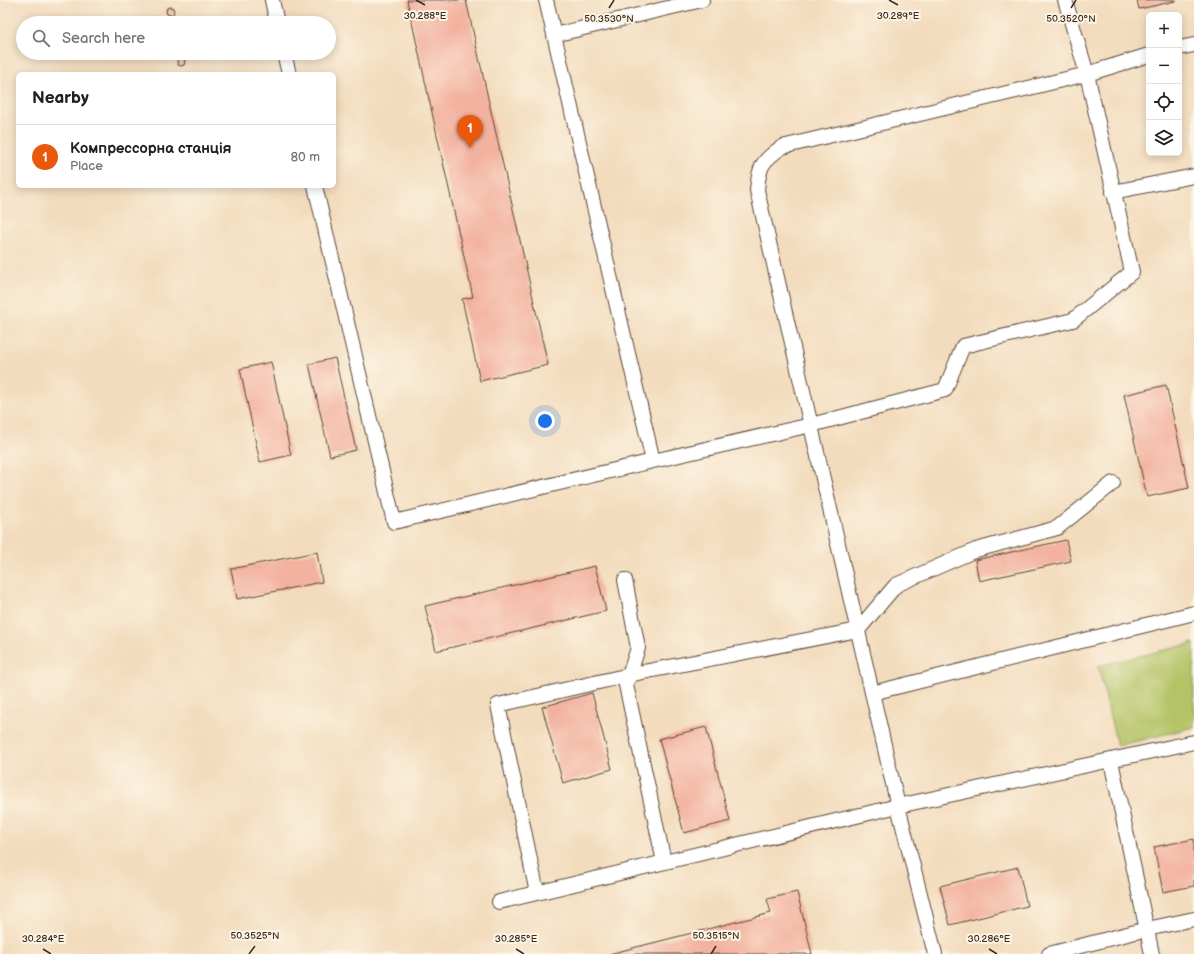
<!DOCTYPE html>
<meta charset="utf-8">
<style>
:root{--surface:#fff;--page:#f2f2f2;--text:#202124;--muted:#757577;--line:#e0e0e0;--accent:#ea580c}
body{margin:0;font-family:"Balsamiq Sans",sans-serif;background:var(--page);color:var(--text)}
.controls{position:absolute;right:12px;top:12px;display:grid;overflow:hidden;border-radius:6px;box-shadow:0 2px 10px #0003}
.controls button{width:36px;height:36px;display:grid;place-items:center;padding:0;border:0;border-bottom:1px solid var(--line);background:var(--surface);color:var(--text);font:20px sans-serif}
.you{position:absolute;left:545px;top:421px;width:14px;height:14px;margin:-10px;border:3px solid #fff;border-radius:50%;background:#1a73e8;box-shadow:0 0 0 6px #1a73e833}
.badge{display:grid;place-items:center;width:26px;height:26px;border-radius:50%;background:var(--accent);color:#fff;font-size:13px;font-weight:700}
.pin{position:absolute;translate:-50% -33px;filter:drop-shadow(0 1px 2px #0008)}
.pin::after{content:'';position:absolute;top:21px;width:14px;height:12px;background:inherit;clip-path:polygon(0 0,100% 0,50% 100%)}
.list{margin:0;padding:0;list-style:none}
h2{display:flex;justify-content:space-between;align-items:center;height:52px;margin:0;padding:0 16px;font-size:17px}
h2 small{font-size:13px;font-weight:400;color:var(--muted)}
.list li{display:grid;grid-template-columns:26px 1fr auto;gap:12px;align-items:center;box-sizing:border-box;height:64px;padding:0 16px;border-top:1px solid var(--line)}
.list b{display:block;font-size:15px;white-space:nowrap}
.list p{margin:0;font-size:13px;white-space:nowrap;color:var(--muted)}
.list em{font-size:13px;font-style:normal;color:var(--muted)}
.icon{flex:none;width:22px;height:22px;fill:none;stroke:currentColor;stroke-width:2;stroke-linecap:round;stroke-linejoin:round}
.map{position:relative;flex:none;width:1194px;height:954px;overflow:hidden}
.search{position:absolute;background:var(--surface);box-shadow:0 2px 10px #0003;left:16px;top:16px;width:320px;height:44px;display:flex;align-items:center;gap:10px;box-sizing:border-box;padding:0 14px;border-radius:22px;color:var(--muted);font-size:15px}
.panel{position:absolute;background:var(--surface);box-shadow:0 2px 10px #0003;left:16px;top:72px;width:320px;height:116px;border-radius:6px}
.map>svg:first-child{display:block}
.green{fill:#b3c365;stroke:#777642}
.building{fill:#f3b19f}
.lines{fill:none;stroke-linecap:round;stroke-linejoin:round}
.lane-casing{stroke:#574536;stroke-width:16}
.lane{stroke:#fff;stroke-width:14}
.ticks{fill:none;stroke:#3b2a1e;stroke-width:1.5}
.ticks-label{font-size:10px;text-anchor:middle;fill:#3b2a1e;stroke:#fcf5e5;stroke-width:4;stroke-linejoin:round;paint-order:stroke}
</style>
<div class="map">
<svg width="1194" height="954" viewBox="0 0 1194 954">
<rect width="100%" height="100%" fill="#fcf5e5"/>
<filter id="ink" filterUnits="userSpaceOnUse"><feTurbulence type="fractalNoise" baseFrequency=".025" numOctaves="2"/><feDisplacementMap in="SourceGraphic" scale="8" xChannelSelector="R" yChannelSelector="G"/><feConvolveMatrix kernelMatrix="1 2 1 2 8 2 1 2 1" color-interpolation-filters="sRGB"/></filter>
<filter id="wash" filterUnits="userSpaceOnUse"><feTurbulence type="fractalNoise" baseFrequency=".012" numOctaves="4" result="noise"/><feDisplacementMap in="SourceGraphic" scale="16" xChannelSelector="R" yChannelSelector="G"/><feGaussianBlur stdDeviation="0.9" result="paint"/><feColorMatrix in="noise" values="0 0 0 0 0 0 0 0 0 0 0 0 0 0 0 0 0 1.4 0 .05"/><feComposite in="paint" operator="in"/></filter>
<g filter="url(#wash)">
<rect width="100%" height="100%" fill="#f3dcbd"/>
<path class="green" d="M1194,643V727L1117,746L1098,666Z"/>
<g id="blocks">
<path class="building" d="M407,0H466L548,365L480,381L462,299L473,297Z
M1137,0H1176V1L1139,9Z
M166 11a4 4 0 1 1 8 0a4 4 0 1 1-8 0Z
M177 62a4 4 0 1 1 8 0a4 4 0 1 1-8 0Z
M335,358L356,450L330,456L309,364Z
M271,362L291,455L260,462L240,369Z
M1166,385L1189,488L1147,497L1124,395Z
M1066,540L1071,561L979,581L975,560Z
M317,552L322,582L237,599L231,569Z
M595,566L606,611L436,651L425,606Z
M592,693L612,769L563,783L542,707Z
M706,727L730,821L684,833L659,739Z
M1194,839V886L1163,892L1154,847Z
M1018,867L1027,906L950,925L940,886Z
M797,892L812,954H609L771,913L767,899Z"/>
</g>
</g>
<g filter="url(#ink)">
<use href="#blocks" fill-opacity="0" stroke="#574536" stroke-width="1"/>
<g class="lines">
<defs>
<path id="lane" d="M272,0L277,23
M554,35L702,0
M1179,48L1194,45
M284,53L289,74
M315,186L394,522L653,461L546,0
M1113,192L1194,176
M653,461L811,425L945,390L963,346L1073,320L1132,272L1087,74L1065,0
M625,580L638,648L626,685L664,862
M872,693L1194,613
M1111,761L1152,954
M537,893L498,705L638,673L858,630L896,585L976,550L1057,528L1113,483
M499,902L898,806L1194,742
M935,954L898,806L757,190C759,166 762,161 782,147L1087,74L1149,55
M1049,954L1147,929L1194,919"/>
</defs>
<use href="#lane" class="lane-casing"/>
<use href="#lane" class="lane"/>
</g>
</g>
<path class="ticks" d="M416,0L425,5M889,0L898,5M609,8L614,0M1071,8L1076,0M43,949L51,954M516,949L524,954M989,949L997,954M249,954L255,946M711,954L716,946"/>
<g class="ticks-label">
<text x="898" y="19">30.289°E</text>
<text x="425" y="19">30.288°E</text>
<text x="609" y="22">50.3530°N</text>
<text x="1071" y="22">50.3520°N</text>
<text x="255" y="939">50.3525°N</text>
<text x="716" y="939">50.3515°N</text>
<text x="43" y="942">30.284°E</text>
<text x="516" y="942">30.285°E</text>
<text x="989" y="942">30.286°E</text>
</g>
</svg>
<div class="controls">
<button>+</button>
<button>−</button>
<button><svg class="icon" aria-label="locate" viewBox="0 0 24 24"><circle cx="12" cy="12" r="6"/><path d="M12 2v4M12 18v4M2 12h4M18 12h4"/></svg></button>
<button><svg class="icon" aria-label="layers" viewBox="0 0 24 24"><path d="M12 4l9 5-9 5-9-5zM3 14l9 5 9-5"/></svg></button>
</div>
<div class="you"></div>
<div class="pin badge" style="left:470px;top:148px">1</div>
<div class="search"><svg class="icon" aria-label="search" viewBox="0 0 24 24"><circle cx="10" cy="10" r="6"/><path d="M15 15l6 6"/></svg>Search here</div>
<section class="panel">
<h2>Nearby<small></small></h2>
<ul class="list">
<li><span class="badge">1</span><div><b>Компрессорна станція</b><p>Place</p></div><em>80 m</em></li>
</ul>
</section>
</div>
